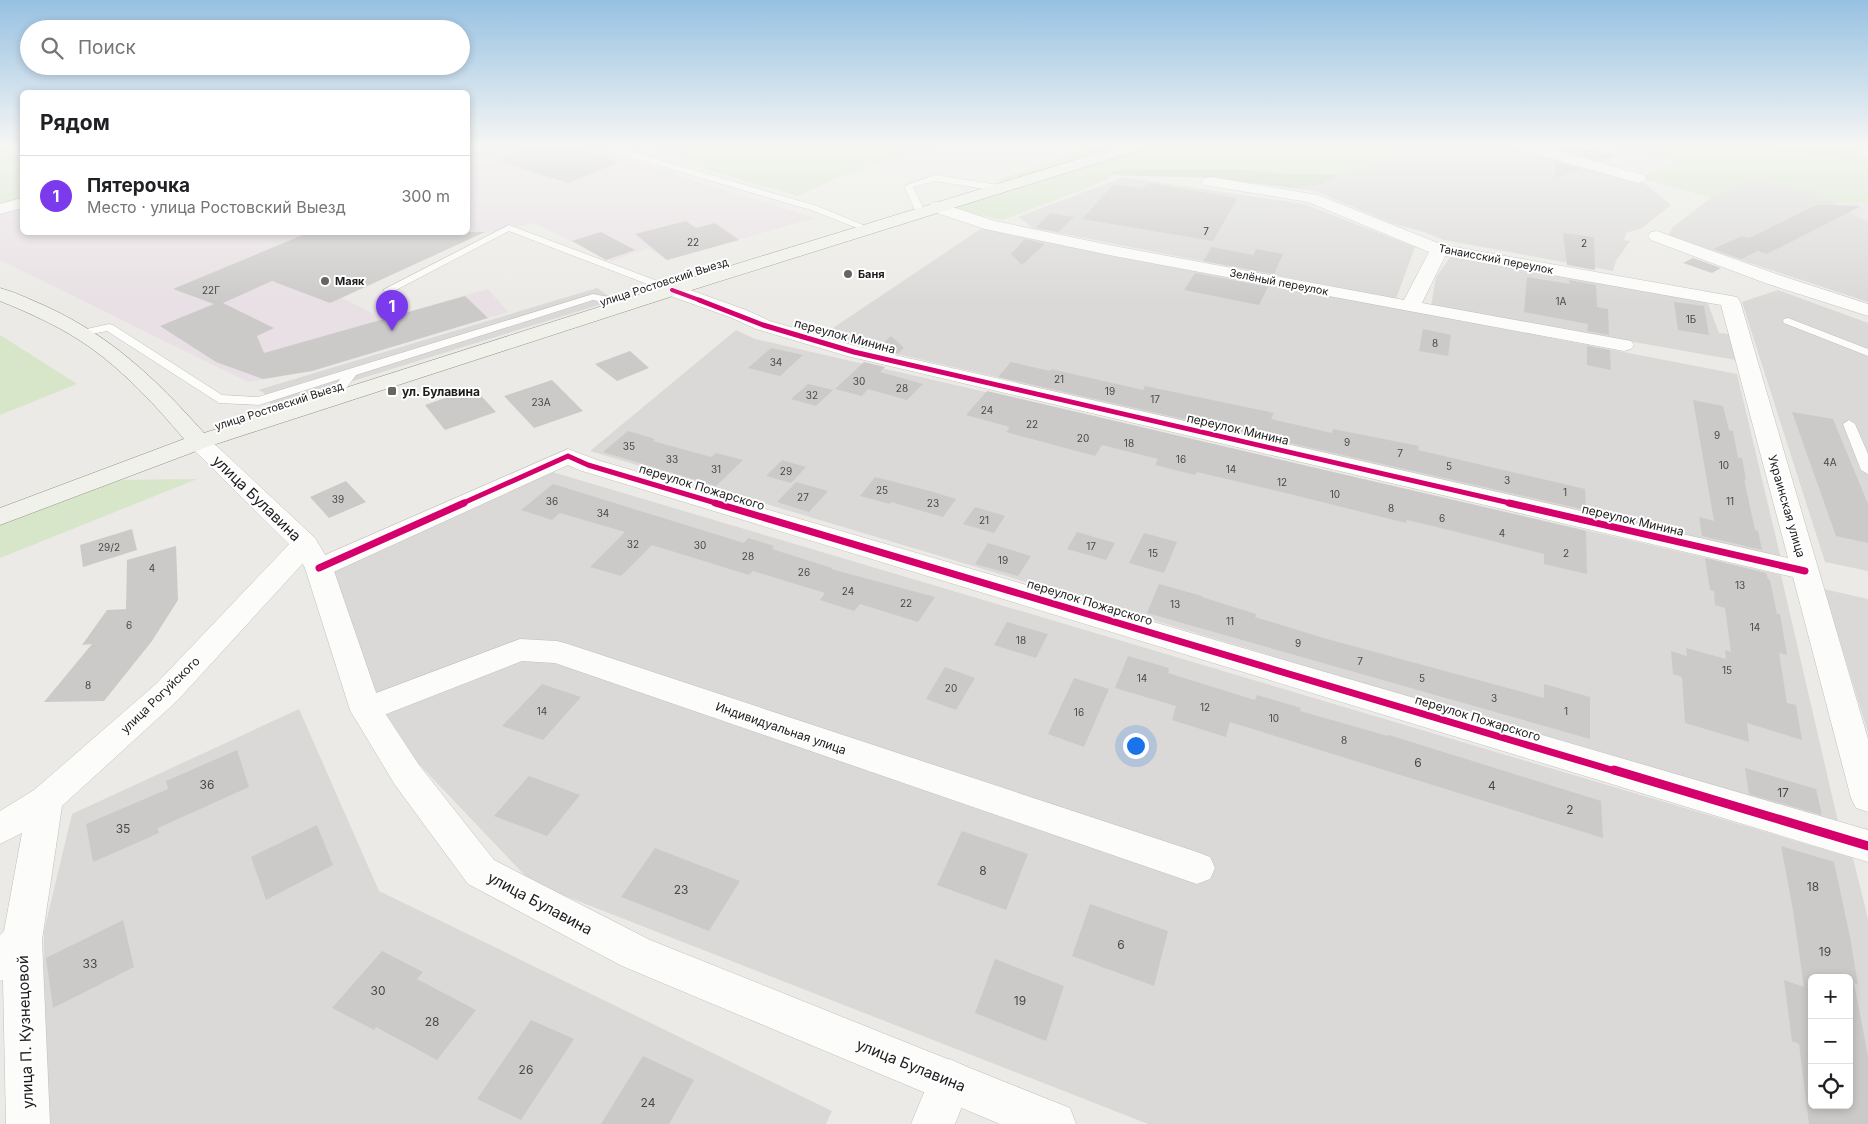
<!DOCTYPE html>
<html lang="ru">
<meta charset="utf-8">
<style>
:root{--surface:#fff;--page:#f6f6f6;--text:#202124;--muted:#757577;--line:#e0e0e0;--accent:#7c3aed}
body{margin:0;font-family:Inter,sans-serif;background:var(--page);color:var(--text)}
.controls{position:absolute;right:15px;bottom:15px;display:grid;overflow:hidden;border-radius:8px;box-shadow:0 2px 8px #0003}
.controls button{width:45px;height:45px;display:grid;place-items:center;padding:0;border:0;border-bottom:1px solid var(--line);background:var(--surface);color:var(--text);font:25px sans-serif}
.you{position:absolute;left:1135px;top:745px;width:18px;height:18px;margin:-12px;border:4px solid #fff;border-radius:50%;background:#1a73e8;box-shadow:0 0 0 8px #1a73e833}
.badge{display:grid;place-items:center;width:32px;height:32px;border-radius:50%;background:var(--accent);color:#fff;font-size:16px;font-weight:700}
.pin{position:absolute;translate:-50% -41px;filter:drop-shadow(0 1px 2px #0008)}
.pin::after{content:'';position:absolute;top:26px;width:18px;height:15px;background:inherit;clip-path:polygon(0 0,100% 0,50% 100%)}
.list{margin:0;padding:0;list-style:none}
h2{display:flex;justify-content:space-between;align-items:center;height:65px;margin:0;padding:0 20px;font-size:21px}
h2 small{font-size:16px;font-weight:400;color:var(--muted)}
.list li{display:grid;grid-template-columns:32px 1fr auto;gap:15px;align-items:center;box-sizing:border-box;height:80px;padding:0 20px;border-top:1px solid var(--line)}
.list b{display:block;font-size:19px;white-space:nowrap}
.list p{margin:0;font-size:16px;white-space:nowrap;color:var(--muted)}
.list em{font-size:16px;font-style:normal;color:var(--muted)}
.icon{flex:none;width:28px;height:28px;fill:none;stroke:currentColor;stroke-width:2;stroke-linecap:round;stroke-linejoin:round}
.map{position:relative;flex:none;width:1868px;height:1124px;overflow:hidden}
.search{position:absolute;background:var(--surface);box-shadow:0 2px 8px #0003;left:20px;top:20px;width:450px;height:55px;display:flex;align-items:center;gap:12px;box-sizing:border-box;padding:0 18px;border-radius:28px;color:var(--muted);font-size:19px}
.panel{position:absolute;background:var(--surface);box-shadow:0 2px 8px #0003;left:20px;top:90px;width:450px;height:145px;border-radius:8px}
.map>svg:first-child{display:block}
.residential{fill:#dad9d7;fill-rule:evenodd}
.industrial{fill:#e8e0e4}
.construction{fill:#d3d3c9}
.grass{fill:#d7e5c8}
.forest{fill:#c7d7be}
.building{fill:#cccac8;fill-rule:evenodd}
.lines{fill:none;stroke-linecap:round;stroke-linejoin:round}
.service-casing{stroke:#c1c0be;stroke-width:1}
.minor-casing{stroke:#c1c0be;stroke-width:1}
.tertiary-casing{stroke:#c1c0be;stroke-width:1}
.secondary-casing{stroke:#919380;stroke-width:1}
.service{fill:#fcfcfb;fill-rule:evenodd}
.minor{fill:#fcfcfb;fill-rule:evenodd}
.tertiary{fill:#fcfcfb;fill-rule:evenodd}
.secondary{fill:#f1f1eb;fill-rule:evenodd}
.cycleway-far3-casing{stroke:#fff;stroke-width:5.5}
.cycleway-far2-casing{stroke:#fff;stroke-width:8}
.cycleway-far1-casing{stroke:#fff;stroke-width:10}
.cycleway-casing{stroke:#fff;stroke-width:12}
.cycleway-far3{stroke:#d6006c;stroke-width:4}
.cycleway-far2{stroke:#d6006c;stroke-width:5}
.cycleway-far1{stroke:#d6006c;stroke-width:7}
.cycleway{stroke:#d6006c;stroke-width:9}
.poi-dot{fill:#656563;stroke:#fff;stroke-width:2}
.labels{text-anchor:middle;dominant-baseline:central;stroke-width:4;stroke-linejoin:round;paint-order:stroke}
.number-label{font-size:10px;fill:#494848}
.far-street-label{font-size:11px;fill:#1d1d1d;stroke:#fff}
.far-poi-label{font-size:11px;font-weight:bold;fill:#1d1d1d;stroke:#fff;text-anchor:start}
.street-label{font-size:12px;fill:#1d1d1d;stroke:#fff}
.poi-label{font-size:12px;font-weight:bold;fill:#1d1d1d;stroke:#fff;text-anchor:start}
.near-number-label{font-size:12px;fill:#494848}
.near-street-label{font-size:15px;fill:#1d1d1d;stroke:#fff}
</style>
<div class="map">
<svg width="1868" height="1124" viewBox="0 0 1868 1124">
<rect width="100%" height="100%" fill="#ebeae6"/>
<path class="residential" d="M1405,146H1507L1644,183L1671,205L1642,228L1626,233L1624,240L1630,241L1616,261L1613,271L1444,240L1421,231L1391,223L1315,191L1291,188L1322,184L1339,175L1397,158L1394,153Z
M1124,177L1304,204L1415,247L1396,299L1033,228L1018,217Z
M1751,181L1812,190L1868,222V302L1668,236L1673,227L1711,198Z
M982,228L1737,374L1781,559L832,339L827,332Z
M1451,256L1707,301L1719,333L1731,334L1741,361L1431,306L1436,277Z
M597,288L615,300L272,406L263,392L258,390Z
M1778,290L1868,323V571L1825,562L1742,302Z
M736,330L755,339L1781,575L1839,826L590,451Z
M549,471L1853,858L1868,919V1124H1148L532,883L397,741L319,568ZM1812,978H1849V1105H1812Z
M1824,589L1868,599V733Z
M299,709L379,891L832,1111L826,1124H42L44,931L72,814Z"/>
<path class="industrial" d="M468,146H583L815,218L667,260L648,248L612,261L534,223L480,234L342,298L383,319L488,289L508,312L312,371L248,382L0,260V215L22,208V232H468Z
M1831,202L1868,203V222Z"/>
<path class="construction" d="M1729,146H1846L1868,159V161Z"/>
<path class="grass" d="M0,146H22V203L0,209Z
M654,146H934L836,178L798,196L691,165L685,156Z
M1097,146H1123L1004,183L995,181Z
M1146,146H1405L1394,153L1398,160L1339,175L1292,174L1238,169H1131L1109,175L1110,179L1003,220L960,211L953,205Z
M1613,146H1729L1868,161V203L1831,202L1812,190L1751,181L1711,198L1641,178L1670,165L1673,160Z
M0,335L77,384L0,415Z
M197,479L0,558V525L121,480Z"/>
<path class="forest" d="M1131,169H1238L1292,174L1339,175L1322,184L1291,188L1213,178L1109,175L1113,171Z"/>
<path class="building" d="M532,146H566L620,162L568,183L495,160Z
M1562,146H1577L1615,156L1601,161L1557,149Z
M1554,161L1581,169L1556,178Z
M1148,183L1232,197L1237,199L1213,241L1082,219L1114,184L1142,189Z
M1816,205L1861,206L1767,254L1758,251L1741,259L1713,249L1742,236L1749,238Z
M1050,213L1074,217L1058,232L1036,228Z
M686,221L696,228L715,223L739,240L667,260L635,234Z
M310,232H485L330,303L272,281L223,303L274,328L257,336L264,353L465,296L488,318L312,371L263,379L216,362L160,326L214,304L173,289Z
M601,232L635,250L606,260L572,241Z
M1563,233L1594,237L1595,270L1567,265Z
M1025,239L1045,244L1022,265L1011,254Z
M1212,247L1253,255L1256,249L1283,254L1274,274L1203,261Z
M1693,258L1721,268L1712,273L1683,263Z
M1195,273L1268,287L1259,305L1184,290Z
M1527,277L1570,284L1569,280L1596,285L1597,307L1608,309L1609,335L1587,331L1588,324L1524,312Z
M1674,302L1704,306L1709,335L1678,330Z
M1423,329L1451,335L1448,356L1419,351Z
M891,336L904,348L898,354L877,349Z
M1587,346L1610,350L1611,370L1587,365Z
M771,348L803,355L780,376L748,368Z
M630,351L649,368L617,381L595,364Z
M864,362L885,367L880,372L923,384L907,400L868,389L862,396L835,389Z
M1011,362L1050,371L1051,369L1143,390L1145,386L1274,413L1271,419L1332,433L1333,429L1419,446L1418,450L1585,489L1586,510L998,377Z
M552,380L583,411L534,428L504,396Z
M808,384L833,390L816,406L791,399Z
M474,388L496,412L445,430L425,405Z
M987,391L1586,531L1587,574L1544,564V554L1461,533L1407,520L1406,523L1298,496L1197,472L1195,475L1155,465L1158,459L1102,445L1095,456L1006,432L1010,427L966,415Z
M1693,400L1723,406L1729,430L1733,431L1738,458H1742L1746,480L1744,479L1755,530L1758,531L1762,550L1702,536L1699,517L1714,521Z
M1792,412L1833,419L1868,504V543L1836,536Z
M628,431L655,439L653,441L711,457L716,453L743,460L716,486L603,452Z
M782,460L806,467L791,483L766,476Z
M875,477L930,491L956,499L943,517L891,502L890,504L860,496Z
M346,481L366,502L329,518L310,497Z
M796,482L828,491L809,512L777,502Z
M553,484L744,543L748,538L774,546L772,549L832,568L831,569L935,597L918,622L860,604L854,611L820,600L825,593L753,571L749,575L652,545L621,576L590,567L625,532L560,513L552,520L521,510Z
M975,507L1005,516L994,533L963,524Z
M132,529L137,550L83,567L80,545Z
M1077,532L1115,543L1106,560L1067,549Z
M1144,533L1177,542L1164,573L1129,563Z
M988,543L1031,556L1018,576L975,564Z
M176,546L178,600L152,641L104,701L44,702L92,644L82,645L107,610L126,609L127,560Z
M1705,558L1766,573L1768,579L1770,580L1777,614H1780L1787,655L1779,653L1787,703L1796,705L1802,740L1747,723L1749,742L1685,723L1682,677L1673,674L1671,651L1687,656L1686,648L1726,659L1725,650L1731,652L1725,608L1715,605L1714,591L1710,590Z
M1159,584L1202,596V597L1256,614L1255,617L1327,639L1544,698V684L1590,697V739L1147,613Z
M1007,622L1048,634L1036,658L994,645Z
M1128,656L1169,668L1168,673L1255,700L1257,695L1301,708L1300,711L1388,736L1389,735L1601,801L1603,838L1230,722L1226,737L1172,720L1176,706L1115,688Z
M945,667L975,678L956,710L926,699Z
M1074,678L1109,689L1084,747L1048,734Z
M542,684L581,697L543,740L502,726Z
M237,750L249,787L158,828L159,833L93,862L86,824L168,789L166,781Z
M1745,768L1816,789L1822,815L1749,794Z
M529,776L580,795L547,836L494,816Z
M317,825L333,865L266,900L251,857Z
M962,831L1028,854L1006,910L937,885Z
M1781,846L1834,862L1850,937L1858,985L1854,983L1868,1056V1124H1809L1799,1044L1792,1041L1784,980L1804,987L1793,910ZM1812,978H1849V1105H1812Z
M655,848L740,881L709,931L621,897Z
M1090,904L1168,931L1154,986L1072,956Z
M123,920L134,967L53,1008L46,958Z
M382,951L423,972L417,979L476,1010L437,1060L376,1027L374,1030L332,1008Z
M995,959L1064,986L1046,1041L975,1013Z
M531,1020L574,1039L521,1120L477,1099Z
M643,1056L694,1080L669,1124H601Z"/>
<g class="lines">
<defs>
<path id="service" d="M0,146H11L22,152V157Z
M1856,146L1868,147V153Z
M612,148H618L817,206L873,229L871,231H865L811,210L612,152Z
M935,175L999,185L1003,188L999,191L935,181L913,187L925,212L923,214H917L904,186Z
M509,225L676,288L677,290L676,292H668L509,231L392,292L388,293L383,290Z
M593,294L629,301L634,304L629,307L593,300L356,375L336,402L332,403L326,399L340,379L259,405L219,403L107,331L82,336L76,333L78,331L109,324L113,325L222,395L258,397Z
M1788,318L1868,349V356L1784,323L1783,321L1784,319Z
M1849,420L1855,424L1868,454V474L1861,470L1843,424Z"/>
<path id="minor" d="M1516,146H1540L1644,175L1646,178L1644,181L1638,183L1518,149Z
M1210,177L1318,195L1443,245L1737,297L1740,301L1868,739V812L1856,808L1851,798L1793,577L847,356L756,329L732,318L665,294L662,290L665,286L672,284L679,286L746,310L770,321L859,347L1788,558L1721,305L1445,256L1422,303L1631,341L1634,345L1631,349L1624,351L1114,256L985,229L931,211L929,207L931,203L937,202L995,221L1114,246L1404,300L1429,252L1308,202L1204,185L1202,182L1204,179Z
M22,198V208L0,214V204Z
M1657,231L1779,275L1868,304V316L1765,283L1651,240L1648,236L1651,232Z
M568,449L597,460L1868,830V862L579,470L568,465L329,574L319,577L309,574L305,568L309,562Z
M305,535L315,538L318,544L315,550L178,700L62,806L42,940L50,1124H6L3,980L0,981V935L4,931L22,833L0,844V811L34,790L156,684L295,538Z
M520,639L557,641L568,644L1197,852L1210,857L1215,868L1210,879L1197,884L555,663L522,661L366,722L355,719L350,710L355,701Z
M950,1059L965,1066L972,1081L955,1124H911L935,1066Z"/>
<path id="tertiary" d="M199,435L207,437L315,538L333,568L381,707L419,765L494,860L650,940L1070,1108L1076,1124H1000L622,966L468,884L395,785L350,710L305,568L294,549L191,447L187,442L191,437Z"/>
<path id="secondary" d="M1121,146H1144L1142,149L679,294L207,447L0,525V508L184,439C156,406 127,374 91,348C63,328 32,314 0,301V288C15,292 29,299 43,305C110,335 155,378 204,433L665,286Z"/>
</defs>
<use href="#service" class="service-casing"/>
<use href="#minor" class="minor-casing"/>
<use href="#tertiary" class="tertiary-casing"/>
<use href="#secondary" class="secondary-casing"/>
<use href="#service" class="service"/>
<use href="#minor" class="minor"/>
<use href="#tertiary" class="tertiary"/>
<use href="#secondary" class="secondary"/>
<defs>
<path id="cycleway-far3" d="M672,290L702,301"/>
<path id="cycleway-far2" d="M699,300L763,325L854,352L1514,504
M461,504L568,456L588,465L719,504"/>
<path id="cycleway-far1" d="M715,503L1618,772
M1509,503L1805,571
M319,568L464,503"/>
<path id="cycleway" d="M1614,770L1868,846"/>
</defs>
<use href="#cycleway-far3" class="cycleway-far3-casing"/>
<use href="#cycleway-far2" class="cycleway-far2-casing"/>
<use href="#cycleway-far1" class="cycleway-far1-casing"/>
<use href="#cycleway" class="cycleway-casing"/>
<use href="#cycleway-far3" class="cycleway-far3"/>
<use href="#cycleway-far2" class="cycleway-far2"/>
<use href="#cycleway-far1" class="cycleway-far1"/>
<use href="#cycleway" class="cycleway"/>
</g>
<linearGradient id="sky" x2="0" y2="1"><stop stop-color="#97c1e2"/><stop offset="0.48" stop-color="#f6f6f4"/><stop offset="1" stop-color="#f6f6f4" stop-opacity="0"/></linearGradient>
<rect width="1868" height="303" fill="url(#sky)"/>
<g class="poi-dot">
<circle cx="848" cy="274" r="5"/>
<circle cx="325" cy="281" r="5"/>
<rect x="387" y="386" width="10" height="10" rx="2.5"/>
</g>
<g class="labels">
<g class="number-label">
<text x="1206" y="231">7</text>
<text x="693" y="242">22</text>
<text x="1584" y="243">2</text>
<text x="211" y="290">22Г</text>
<text x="1561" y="301">1А</text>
<text x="1691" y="319">1Б</text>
<text x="1435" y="343">8</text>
<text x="776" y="362">34</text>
<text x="1059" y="379">21</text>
<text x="859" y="381">30</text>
<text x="902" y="388">28</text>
<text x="1110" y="391">19</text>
<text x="812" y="395">32</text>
<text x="1155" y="399">17</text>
<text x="541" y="402">23А</text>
<text x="987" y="410">24</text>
<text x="1032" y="424">22</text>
<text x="1717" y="435">9</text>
<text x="1083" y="438">20</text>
<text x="1347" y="442">9</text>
<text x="1129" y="443">18</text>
<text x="629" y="446">35</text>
<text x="1400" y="453">7</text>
<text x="672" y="459">33</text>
<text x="1181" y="459">16</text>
<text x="1830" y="462">4А</text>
<text x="1724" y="465">10</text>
<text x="1449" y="466">5</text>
<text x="716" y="469">31</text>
<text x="1231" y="469">14</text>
<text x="786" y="471">29</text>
<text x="1507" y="480">3</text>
<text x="1282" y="482">12</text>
<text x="882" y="490">25</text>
<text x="1565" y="492">1</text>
<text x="1335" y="494">10</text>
<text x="803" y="497">27</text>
<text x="338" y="499">39</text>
<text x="552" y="501">36</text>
<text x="1730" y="501">11</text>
<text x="933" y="503">23</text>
<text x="1391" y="508">8</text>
<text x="603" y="513">34</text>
<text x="1442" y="518">6</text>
<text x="984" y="520">21</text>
<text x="1502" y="533">4</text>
<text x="633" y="544">32</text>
<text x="700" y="545">30</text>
<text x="1091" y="546">17</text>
<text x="109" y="547">29/2</text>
<text x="1153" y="553">15</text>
<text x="1566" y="553">2</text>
<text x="748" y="556">28</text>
<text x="1003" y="560">19</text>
<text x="152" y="568">4</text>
<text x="804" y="572">26</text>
<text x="1740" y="585">13</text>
<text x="848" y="591">24</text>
<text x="906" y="603">22</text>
<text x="1175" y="604">13</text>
<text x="1230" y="621">11</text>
<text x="129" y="625">6</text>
<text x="1755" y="627">14</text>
<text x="1021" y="640">18</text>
<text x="1298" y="643">9</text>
<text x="1360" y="661">7</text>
<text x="1727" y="670">15</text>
<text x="1142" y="678">14</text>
<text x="1422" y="678">5</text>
<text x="88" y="685">8</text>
<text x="951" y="688">20</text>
<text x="1494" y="698">3</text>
<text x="1205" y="707">12</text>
<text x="542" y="711">14</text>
<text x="1566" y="711">1</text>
<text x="1079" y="712">16</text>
<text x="1274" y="718">10</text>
<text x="1344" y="740">8</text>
</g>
<g class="far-street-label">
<text transform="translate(1496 259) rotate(11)">Танаисский переулок</text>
<text transform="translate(664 282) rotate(-18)">улица Ростовский Выезд</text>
<text transform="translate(1279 282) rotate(11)">Зелёный переулок</text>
<text transform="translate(279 406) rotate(-18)">улица Ростовский Выезд</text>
</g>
<g class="far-poi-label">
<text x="858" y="274">Баня</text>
<text x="335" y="281">Маяк</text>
</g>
<g class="street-label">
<text transform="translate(845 336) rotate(15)">переулок Минина</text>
<text transform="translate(1238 429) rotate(13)">переулок Минина</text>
<text transform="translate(702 487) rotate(17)">переулок Пожарского</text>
<text transform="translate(1787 506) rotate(74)">Украинская улица</text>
<text transform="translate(1633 520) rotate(13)">переулок Минина</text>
<text transform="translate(1090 602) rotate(17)">переулок Пожарского</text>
<text transform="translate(160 695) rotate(-44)">улица Рогуйского</text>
<text transform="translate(1478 718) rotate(17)">переулок Пожарского</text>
<text transform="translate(781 728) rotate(19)">Индивидуальная улица</text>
</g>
<g class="poi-label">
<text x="402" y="391">ул. Булавина</text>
</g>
<g class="near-number-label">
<text x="1418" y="762">6</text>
<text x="207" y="784">36</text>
<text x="1492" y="785">4</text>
<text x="1783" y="792">17</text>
<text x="1570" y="809">2</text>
<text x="123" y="828">35</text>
<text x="983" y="870">8</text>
<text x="1813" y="886">18</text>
<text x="681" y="889">23</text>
<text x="1121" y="944">6</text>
<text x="1825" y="951">19</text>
<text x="90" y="963">33</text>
<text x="378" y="990">30</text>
<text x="1020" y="1000">19</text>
<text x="432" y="1021">28</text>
<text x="526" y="1069">26</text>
<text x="648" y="1102">24</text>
</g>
<g class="near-street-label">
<text transform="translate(257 498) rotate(44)">улица Булавина</text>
<text transform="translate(540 903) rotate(28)">улица Булавина</text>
<text transform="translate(25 1032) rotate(-92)">улица П. Кузнецовой</text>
<text transform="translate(911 1065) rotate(22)">улица Булавина</text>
</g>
</g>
</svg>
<div class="controls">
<button>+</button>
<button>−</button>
<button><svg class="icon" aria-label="locate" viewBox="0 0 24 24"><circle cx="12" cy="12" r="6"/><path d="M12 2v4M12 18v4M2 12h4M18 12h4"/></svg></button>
</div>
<div class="you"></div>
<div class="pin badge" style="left:392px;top:331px">1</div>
<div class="search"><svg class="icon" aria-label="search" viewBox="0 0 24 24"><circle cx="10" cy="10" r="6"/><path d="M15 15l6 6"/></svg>Поиск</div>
<section class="panel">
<h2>Рядом<small></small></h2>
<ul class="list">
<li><span class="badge">1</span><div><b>Пятерочка</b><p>Место · улица Ростовский Выезд</p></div><em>300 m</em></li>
</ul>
</section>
</div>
